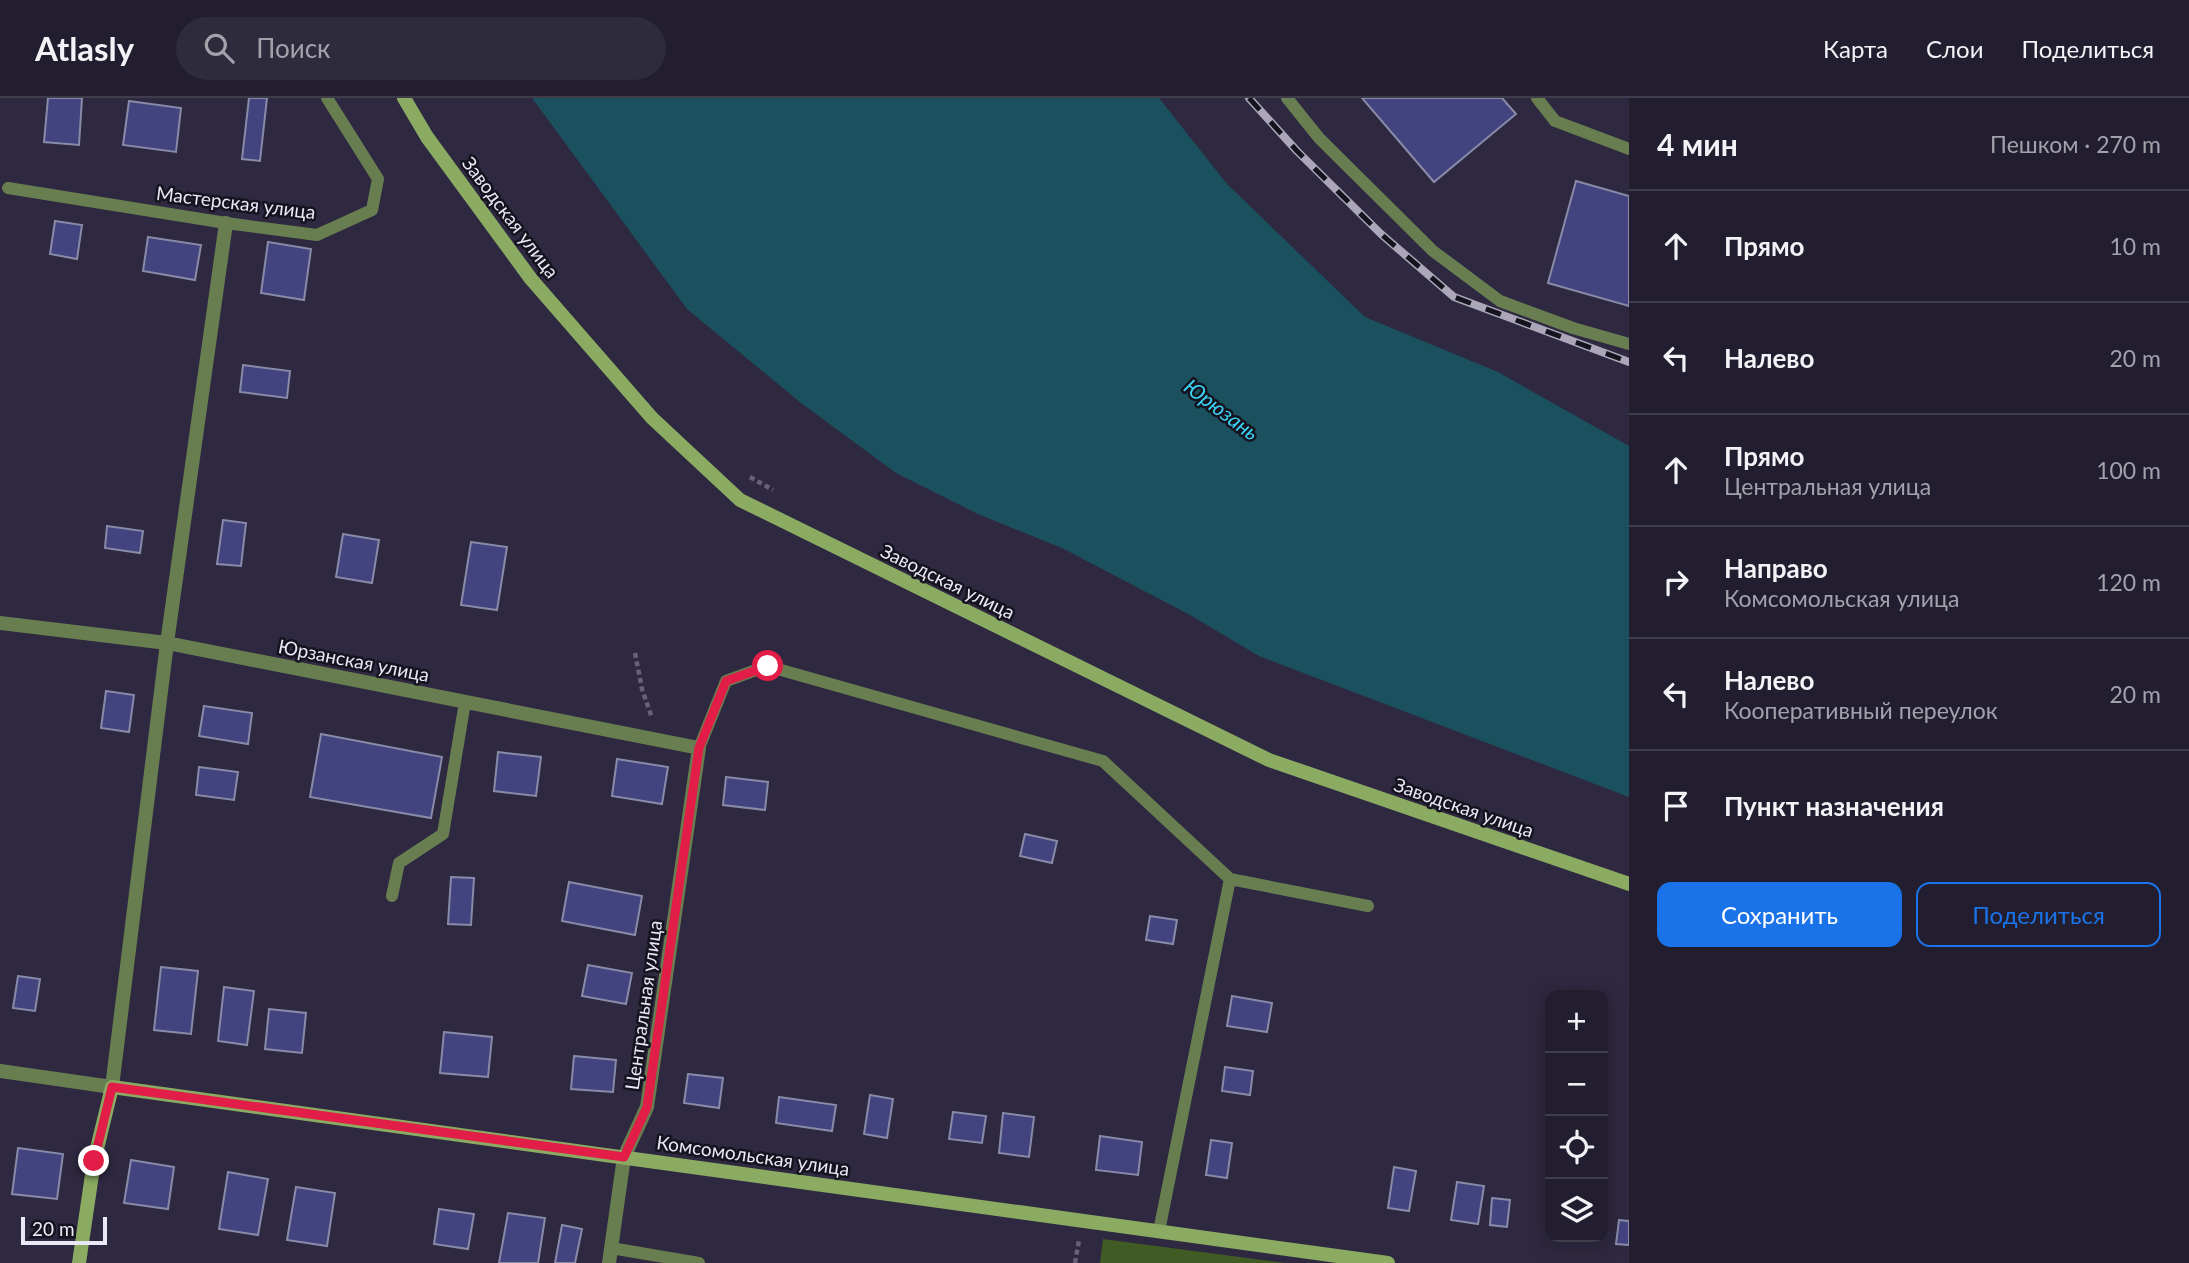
<!DOCTYPE html>
<html lang="ru">
<meta charset="utf-8">
<style>
:root{--surface:#221e30;--page:#2e2b3c;--text:#f1f3f6;--muted:#a2a2ab;--line:#3f3c4c;--accent:#1a73e8}
body{margin:0;font-family:Lato,sans-serif;background:var(--page);color:var(--text)}
.controls{position:absolute;right:21px;bottom:21px;display:grid;overflow:hidden;border-radius:14px;box-shadow:0 4px 18px #0003}
.controls button{width:63px;height:63px;display:grid;place-items:center;padding:0;border:0;border-bottom:2px solid var(--line);background:var(--surface);color:var(--text);font:35px sans-serif}
.scale{position:absolute;left:21px;bottom:18px;width:86px;box-sizing:border-box;padding-left:7px;border:4px solid #eae7f6;border-top:0;font-size:19px;line-height:24px;white-space:nowrap;color:#eae7f6;-webkit-text-stroke:5px #15131e;paint-order:stroke}
.stop{position:absolute;width:21px;height:21px;margin:-16px;border:5px solid #e11d48;border-radius:50%;background:#fff}
.stop.end{background:#e11d48;border-color:#fff;box-shadow:0 2px 7px #0008}
.list{margin:0;padding:0;list-style:none}
h2{display:flex;justify-content:space-between;align-items:center;height:91px;margin:0;padding:0 28px;font-size:30px}
h2 small{font-size:23px;font-weight:400;color:var(--muted)}
.list li{display:grid;grid-template-columns:46px 1fr auto;gap:21px;align-items:center;box-sizing:border-box;height:112px;padding:0 28px;border-top:2px solid var(--line)}
.list b{display:block;font-size:26px;white-space:nowrap}
.list p{margin:0;font-size:23px;white-space:nowrap;color:var(--muted)}
.list em{font-size:23px;font-style:normal;color:var(--muted)}
.actions{display:flex;gap:14px;padding:21px 28px}
.actions a{flex:1;padding:16px 0;border:2px solid var(--accent);border-radius:14px;text-align:center;font-size:24px;color:var(--accent)}
.actions .main{background:var(--accent);color:#fff}
.icon{flex:none;width:38px;height:38px;fill:none;stroke:currentColor;stroke-width:2;stroke-linecap:round;stroke-linejoin:round}
.map{position:relative;flex:none;width:1629px;height:1165px;overflow:hidden}
header{display:flex;align-items:center;gap:42px;box-sizing:border-box;height:98px;padding:0 35px;background:var(--surface);border-bottom:2px solid var(--line)}
header strong{font-size:33px}
nav{display:flex;gap:38px;margin-inline-start:auto;font-size:24px}
.search{width:490px;height:63px;background:var(--page);display:flex;align-items:center;gap:18px;box-sizing:border-box;padding:0 24px;border-radius:38px;color:var(--muted);font-size:26px}
main{display:flex}
aside{flex:1;background:var(--surface)}
.map>svg:first-child{display:block}
.green{fill:#405b23}
.water{fill:#1b515e}
.building{fill:#43437f;stroke:#888ba8;stroke-width:2}
.lines{fill:none;stroke-linecap:round;stroke-linejoin:round}
.path{stroke:#676278;stroke-width:4.5;stroke-dasharray:5 3.5;stroke-linecap:butt}
.lane{stroke:#687e50;stroke-width:12}
.street{stroke:#687e50;stroke-width:14}
.secondary{stroke:#8aab61;stroke-width:14}
.rail-casing{stroke:#aba7b9;stroke-width:8}
.rail{stroke:#15131e;stroke-width:5;stroke-dasharray:16;stroke-linecap:butt}
.route{stroke:#e11d48;stroke-width:9}
.labels{text-anchor:middle;dominant-baseline:central;stroke-width:5;stroke-linejoin:round;paint-order:stroke}
.street-label{font-size:19px;fill:#eae7f6;stroke:#15131e}
.water-label{font-size:21px;font-style:italic;fill:#3cd2f4;stroke:#15131e}
</style>
<header>
<strong>Atlasly</strong>
<div class="search"><svg class="icon" aria-label="search" viewBox="0 0 24 24"><circle cx="10" cy="10" r="6"/><path d="M15 15l6 6"/></svg>Поиск</div>
<nav><a>Карта</a><a>Слои</a><a>Поделиться</a></nav>
</header>
<main>
<div class="map">
<svg width="1629" height="1165" viewBox="0 0 1629 1165">
<rect width="100%" height="100%" fill="#2e2840"/>
<path class="green" d="M1103,1141L1286,1165H1100Z"/>
<path class="water" d="M532,0H1159L1227,86L1365,219L1498,274L1629,348V699L1259,558L1190,517L1062,450L980,417L896,375L801,305L687,211Z"/>
<path class="building" d="M48,0H82L79,47L44,44Z
M249,0H267L260,63L242,61Z
M1362,0H1502L1516,16L1434,84Z
M129,3L181,10L176,54L123,47Z
M1576,83L1629,98V208L1548,185Z
M55,123L82,127L77,161L50,156Z
M148,139L201,147L195,182L143,173Z
M268,144L311,151L304,202L261,195Z
M243,267L290,273L287,300L240,294Z
M223,422L246,425L241,468L217,466Z
M107,428L143,433L140,455L105,450Z
M343,436L379,442L372,485L336,479Z
M471,444L507,449L497,512L461,507Z
M106,593L134,597L129,634L101,630Z
M204,608L252,615L248,646L199,638Z
M321,636L442,659L431,720L310,699Z
M498,654L541,659L536,698L494,693Z
M617,661L668,669L662,706L612,698Z
M199,669L238,674L234,702L196,697Z
M726,679L768,684L765,712L723,707Z
M1025,736L1057,743L1052,765L1020,758Z
M451,779L474,780L471,827L448,826Z
M569,784L642,798L635,837L562,823Z
M1150,818L1177,822L1173,846L1146,842Z
M588,867L632,875L626,906L582,898Z
M161,869L198,873L191,936L154,932Z
M18,878L40,881L35,913L13,910Z
M224,889L254,893L247,947L218,943Z
M1232,898L1272,905L1267,934L1227,928Z
M269,911L306,915L302,955L265,951Z
M444,934L492,939L488,979L440,975Z
M574,958L616,962L613,994L571,991Z
M1225,969L1253,973L1250,997L1222,993Z
M688,976L723,980L719,1010L684,1005Z
M870,997L893,1001L887,1040L864,1036Z
M779,999L836,1007L832,1033L776,1025Z
M953,1014L986,1018L982,1045L949,1041Z
M1003,1015L1034,1019L1029,1059L999,1055Z
M1100,1038L1142,1044L1138,1077L1096,1072Z
M1211,1042L1232,1045L1227,1080L1206,1077Z
M18,1050L63,1056L57,1101L12,1096Z
M131,1062L174,1069L168,1111L124,1105Z
M1394,1069L1416,1073L1409,1113L1388,1110Z
M228,1074L268,1081L258,1137L219,1131Z
M1457,1084L1484,1088L1478,1126L1451,1122Z
M296,1089L335,1095L327,1148L287,1142Z
M1492,1100L1510,1102L1507,1129L1490,1127Z
M439,1111L474,1116L468,1151L434,1146Z
M508,1115L545,1120L538,1165H499Z
M1619,1122L1629,1123V1147L1616,1146Z
M562,1127L582,1131L575,1165H555Z"/>
<g class="lines">
<path class="path" d="M750,379L773,392
M635,555L642,591L652,620
M1075,1165L1079,1142"/>
<path class="lane" d="M1287,0L1319,40L1433,153L1500,203L1573,230L1629,246
M1537,0L1555,23L1629,51
M8,90L226,125L317,137L372,112L378,81L327,0
M699,650L726,583L767,568L1103,663L1230,781L1159,1133
M1230,781L1368,808
M392,798L399,765L443,736L465,604
M611,1150L699,1165"/>
<path class="street" d="M0,525L167,545L699,650L647,1009L624,1059L609,1165
M0,973L112,989L167,545L226,125"/>
<path class="secondary" d="M404,0L427,39L531,181L652,320L740,402L1269,662L1629,786
M79,1165L94,1063L112,989L1388,1165"/>
<defs>
<path id="rail" d="M1249,0L1297,53L1381,136L1454,199L1629,264"/>
</defs>
<use href="#rail" class="rail-casing"/>
<use href="#rail" class="rail"/>
</g>
<g class="lines">
<path class="route" d="M94,1063L112,989L624,1059L647,1009L699,650L726,583L768,568"/>
</g>
<g class="labels">
<g class="street-label">
<text transform="translate(236 104) rotate(7)">Мастерская улица</text>
<text transform="translate(511 119) rotate(53)">Заводская улица</text>
<text transform="translate(948 483) rotate(26)">Заводская улица</text>
<text transform="translate(354 562) rotate(11)">Юрзанская улица</text>
<text transform="translate(1464 709) rotate(19)">Заводская улица</text>
<text transform="translate(643 907) rotate(-82)">Центральная улица</text>
<text transform="translate(753 1057) rotate(8)">Комсомольская улица</text>
</g>
<g class="water-label">
<text transform="translate(1222 311) rotate(37)">Юрюзань</text>
</g>
</g>
</svg>
<div class="controls">
<button>+</button>
<button>−</button>
<button><svg class="icon" aria-label="locate" viewBox="0 0 24 24"><circle cx="12" cy="12" r="6"/><path d="M12 2v4M12 18v4M2 12h4M18 12h4"/></svg></button>
<button><svg class="icon" aria-label="layers" viewBox="0 0 24 24"><path d="M12 4l9 5-9 5-9-5zM3 14l9 5 9-5"/></svg></button>
</div>
<div class="scale">20 m</div>
<div class="stop" style="left:768px;top:568px"></div>
<div class="stop end" style="left:94px;top:1063px"></div>
</div>
<aside>
<h2>4 мин<small>Пешком · 270 m</small></h2>
<ul class="list">
<li><svg class="icon" aria-label="ahead" viewBox="0 0 24 24"><path d="M12 20V5M6 11l6-6 6 6"/></svg><div><b>Прямо</b></div><em>10 m</em></li>
<li><svg class="icon" aria-label="left" viewBox="0 0 24 24"><path d="M17 20v-9H6M10 6l-5 5 5 5"/></svg><div><b>Налево</b></div><em>20 m</em></li>
<li><svg class="icon" aria-label="ahead" viewBox="0 0 24 24"><path d="M12 20V5M6 11l6-6 6 6"/></svg><div><b>Прямо</b><p>Центральная улица</p></div><em>100 m</em></li>
<li><svg class="icon" aria-label="right" viewBox="0 0 24 24"><path d="M7 20v-9h11M14 6l5 5-5 5"/></svg><div><b>Направо</b><p>Комсомольская улица</p></div><em>120 m</em></li>
<li><svg class="icon" aria-label="left" viewBox="0 0 24 24"><path d="M17 20v-9H6M10 6l-5 5 5 5"/></svg><div><b>Налево</b><p>Кооперативный переулок</p></div><em>20 m</em></li>
<li><svg class="icon" aria-label="arrive" viewBox="0 0 24 24"><path d="M6 21V4h12l-3 4 3 4H6"/></svg><div><b>Пункт назначения</b></div></li>
</ul>
<div class="actions"><a class="main">Сохранить</a><a>Поделиться</a></div>
</aside>
</main>
